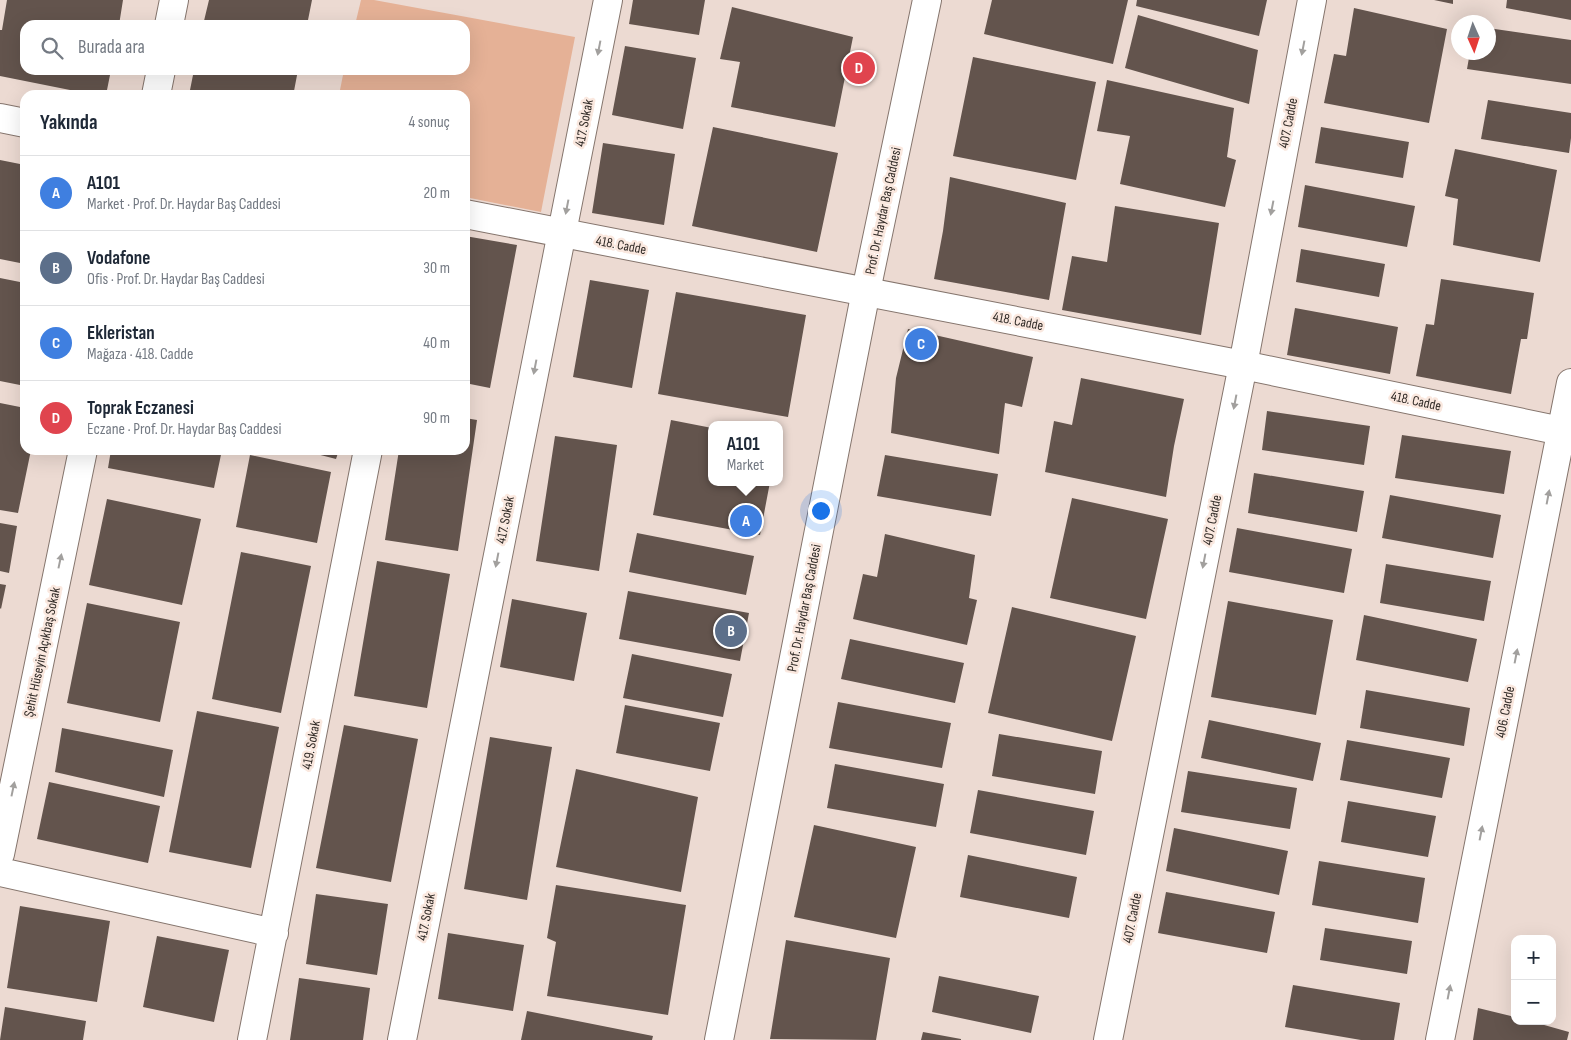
<!DOCTYPE html>
<html lang="tr">
<meta charset="utf-8">
<style>
:root{--surface:#fff;--page:#f2f2f3;--text:#1f2937;--muted:#747a83;--line:#e0e1e3;--accent:#a74bb6}
body{margin:0;font-family:"Sofia Sans Condensed",sans-serif;background:var(--page);color:var(--text)}
.controls{position:absolute;right:15px;bottom:15px;display:grid;overflow:hidden;border-radius:10px;box-shadow:0 5px 20px #0002}
.controls button{width:45px;height:45px;display:grid;place-items:center;padding:0;border:0;border-bottom:1px solid var(--line);background:var(--surface);color:var(--text);font:25px sans-serif}
.compass{position:absolute;left:1451px;top:15px;width:45px;height:45px;border-radius:50%;background:var(--surface);box-shadow:0 5px 20px #0002;rotate:177deg}
.you{position:absolute;left:820px;top:510px;width:18px;height:18px;margin:-12px;border:4px solid #fff;border-radius:50%;background:#1a73e8;box-shadow:0 0 0 8px #1a73e833}
.badge{display:grid;place-items:center;width:32px;height:32px;border-radius:50%;background:var(--accent);color:#fff;font-size:16px;font-weight:700}
.pin{position:absolute;translate:-50% -50%;border:2px solid #fff;box-shadow:0 1px 5px #0006}
.popup{position:absolute;left:708px;top:421px;width:75px;height:65px;box-sizing:border-box;display:grid;place-content:center;border-radius:10px;background:var(--surface);filter:drop-shadow(0 1px 4px #0005);font-size:16px;white-space:nowrap;color:var(--muted)}
.popup b{font-size:19px;color:var(--text)}
.popup::after{content:'';position:absolute;left:50%;top:100%;margin-left:-10px;border:10px solid transparent;border-top-color:var(--surface)}
.list{margin:0;padding:0;list-style:none}
h2{display:flex;justify-content:space-between;align-items:center;height:65px;margin:0;padding:0 20px;font-size:21px}
h2 small{font-size:16px;font-weight:400;color:var(--muted)}
.list li{display:grid;grid-template-columns:32px 1fr auto;gap:15px;align-items:center;box-sizing:border-box;height:75px;padding:0 20px;border-top:1px solid var(--line)}
.list b{display:block;font-size:19px;white-space:nowrap}
.list p{margin:0;font-size:16px;white-space:nowrap;color:var(--muted)}
.list em{font-size:16px;font-style:normal;color:var(--muted)}
.icon{flex:none;width:28px;height:28px;fill:none;stroke:currentColor;stroke-width:2;stroke-linecap:round;stroke-linejoin:round}
.map{position:relative;flex:none;width:1571px;height:1040px;overflow:hidden}
.search{position:absolute;background:var(--surface);box-shadow:0 5px 20px #0002;left:20px;top:20px;width:450px;height:55px;display:flex;align-items:center;gap:12px;box-sizing:border-box;padding:0 18px;border-radius:15px;color:var(--muted);font-size:19px}
.panel{position:absolute;background:var(--surface);box-shadow:0 5px 20px #0002;left:20px;top:90px;width:450px;height:365px;border-radius:15px}
.map>svg:first-child{display:block}
.green{fill:#e5b196}
.building{fill:#63544d}
.lines{fill:none;stroke-linecap:round;stroke-linejoin:round}
.minor-casing{stroke:#85756d;stroke-width:30}
.tertiary-casing{stroke:#85756d;stroke-width:30}
.minor{stroke:#fff;stroke-width:28}
.tertiary{stroke:#fff;stroke-width:28}
.oneway{fill:#a2a09e}
.labels{text-anchor:middle;dominant-baseline:central;stroke-width:5;stroke-linejoin:round;paint-order:stroke}
.street-label{font-size:14px;fill:#312b27;stroke:#fae8df}
</style>
<div class="map">
<svg width="1571" height="1040" viewBox="0 0 1571 1040">
<rect width="100%" height="100%" fill="#ecdad2"/>
<path class="green" d="M361,0H374L575,37L541,212L465,197V95H339L344,70H465V25H355Z"/>
<path class="building" d="M7,0H123L119,25H25V70H111L106,95H95L0,76V30H2Z
M209,0H312L307,25H203Z
M633,0H705L699,35L629,24Z
M992,0H1128L1113,64L984,34Z
M1137,0H1267L1259,36L1136,6Z
M1434,0H1453V4Z
M1507,0H1571V20L1506,8Z
M732,7L853,37L835,127L731,107L740,62L720,59Z
M1354,8L1447,29L1429,123L1324,103L1334,54L1346,56Z
M1138,15L1258,50L1249,104L1125,68Z
M1488,28L1571,40V84L1467,69L1470,52H1488Z
M625,46L696,58L683,129L612,115Z
M973,57L1096,82L1076,180L953,156Z
M194,70H298L294,91L308,95H189Z
M1107,80L1234,108L1227,157L1236,160L1225,207L1120,184L1130,136L1097,131Z
M1488,100L1571,113V138L1569,153L1481,139Z
M713,127L838,153L817,252L692,226Z
M1321,127L1409,142L1403,178L1315,163Z
M603,143L675,154L664,225L592,213Z
M1455,149L1557,170L1540,262L1453,245L1458,199L1445,196Z
M0,160L25,165V264L0,259Z
M950,177L1066,203L1049,300L934,279L943,231Z
M1305,185L1415,206L1407,247L1298,227Z
M1115,206L1219,223L1201,335L1062,310L1072,256L1107,262Z
M465,236L517,245L490,388L465,383Z
M1301,249L1385,264L1379,297L1296,282Z
M0,278L25,283V386L0,381Z
M1441,279L1534,293L1527,339H1521L1511,394L1416,376L1426,324L1434,325Z
M590,280L649,290L632,388L573,377Z
M676,292L806,315L788,417L658,394Z
M1295,308L1398,327L1390,374L1287,355Z
M908,329L1033,357L1022,407L1005,403L999,454L891,433L896,378Z
M1081,378L1184,399L1174,446L1166,497L1045,472L1054,421L1072,425Z
M0,403L25,408V450H31L18,513L0,510Z
M1267,411L1370,426L1364,465L1262,450Z
M465,418L477,420L458,551L385,540L399,450H465Z
M671,420L712,428V482H770L760,535L653,515Z
M1402,435L1511,451L1504,494L1395,478Z
M555,436L617,445L599,571L536,561Z
M111,450H222L214,488L108,468Z
M301,450H339L336,459Z
M250,455L331,472L317,543L236,527Z
M885,455L998,474L991,516L877,496Z
M1254,473L1364,491L1357,532L1248,513Z
M1390,495L1501,515L1493,558L1382,538Z
M1072,498L1168,519L1146,619L1050,598Z
M107,499L201,519L182,605L89,585Z
M0,523L17,526L9,573L0,571Z
M1237,528L1352,549L1344,593L1229,572Z
M637,533L754,556L746,595L629,572Z
M885,534L975,555L969,598L977,600L967,645L853,619L863,574L877,577Z
M241,552L311,566L281,713L212,699Z
M377,561L450,574L427,708L354,696Z
M1386,564L1491,581L1484,621L1380,603Z
M0,584L6,585L1,609L0,608Z
M628,591L749,613L740,661L619,639Z
M512,599L587,613L574,681L500,667Z
M1228,601L1333,620L1316,715L1211,697Z
M87,603L180,622L160,722L67,703Z
M1012,607L1136,636L1112,741L988,713Z
M1364,615L1477,639L1468,682L1356,660Z
M850,639L964,663L955,703L841,679Z
M632,654L732,674L723,717L623,698Z
M1366,690L1470,708L1464,746L1360,728Z
M838,702L951,723L942,768L829,748Z
M625,705L720,723L710,771L616,753Z
M197,711L279,727L251,868L169,852Z
M1209,720L1321,743L1313,781L1201,758Z
M344,725L418,739L391,882L316,868Z
M62,728L173,750L164,797L55,772Z
M999,734L1102,751L1095,794L992,776Z
M490,737L552,747L527,900L464,889Z
M1347,740L1450,758L1442,798L1340,780Z
M835,764L944,784L936,827L827,808Z
M576,769L698,797L681,892L556,867Z
M1188,771L1297,788L1290,829L1181,812Z
M49,782L160,806L148,863L37,839Z
M978,790L1094,811L1086,855L970,833Z
M1348,801L1436,816L1428,857L1341,842Z
M814,825L916,847L896,938L794,917Z
M1174,828L1288,851L1279,895L1166,871Z
M968,855L1077,877L1069,918L960,897Z
M1319,861L1425,878L1418,923L1312,905Z
M556,885L686,905L668,1015L547,996L556,942L547,938Z
M1166,892L1275,912L1267,953L1158,933Z
M316,894L388,904L377,975L306,964Z
M20,906L110,921L97,1002L7,988Z
M1325,928L1412,941L1407,974L1320,960Z
M448,933L524,945L513,1011L438,999Z
M157,936L229,950L214,1022L143,1007Z
M786,940L890,958L876,1040L770,1039Z
M939,976L1039,996L1031,1033L932,1012Z
M299,978L370,988L363,1040H290Z
M1293,985L1400,1003L1394,1040H1361L1285,1027Z
M5,1007L86,1021L83,1040H0Z
M1478,1008L1515,1017V1021H1530L1569,1032L1567,1040H1473Z
M527,1011L653,1036L652,1040H521Z
M923,1032L961,1039V1040H921Z"/>
<g class="lines">
<defs>
<path id="minor" d="M169,25L174,0
M156,95L161,70
M0,854L83,450
M0,872L274,933
M252,1040L368,450
M402,1040L608,0
M719,1040L866,291L927,0
M1108,1040L1243,365L1312,0
M1440,1040L1571,383"/>
<path id="tertiary" d="M0,118L25,123
M465,214L1243,365L1571,433"/>
</defs>
<use href="#minor" class="minor-casing"/>
<use href="#tertiary" class="tertiary-casing"/>
<use href="#minor" class="minor"/>
<use href="#tertiary" class="tertiary"/>
</g>
<defs><path id="oneway-solid" d="M-6-.8H1V-3.2L6.5 0L1 3.2V.8H-6Z" transform="scale(1.25)"/></defs>
<g class="oneway">
<use href="#oneway-solid" transform="translate(599 48) rotate(101)"/>
<use href="#oneway-solid" transform="translate(1303 48) rotate(101)"/>
<use href="#oneway-solid" transform="translate(567 207) rotate(101)"/>
<use href="#oneway-solid" transform="translate(1272 208) rotate(101)"/>
<use href="#oneway-solid" transform="translate(535 367) rotate(101)"/>
<use href="#oneway-solid" transform="translate(1235 402) rotate(101)"/>
<use href="#oneway-solid" transform="translate(1548 497) rotate(-79)"/>
<use href="#oneway-solid" transform="translate(497 560) rotate(101)"/>
<use href="#oneway-solid" transform="translate(60 561) rotate(-78)"/>
<use href="#oneway-solid" transform="translate(1204 561) rotate(101)"/>
<use href="#oneway-solid" transform="translate(1516 656) rotate(-79)"/>
<use href="#oneway-solid" transform="translate(13 789) rotate(-78)"/>
<use href="#oneway-solid" transform="translate(1481 833) rotate(-79)"/>
<use href="#oneway-solid" transform="translate(1449 992) rotate(-79)"/>
</g>
<g class="labels">
<g class="street-label">
<text transform="translate(584 123) rotate(-79)">417. Sokak</text>
<text transform="translate(1288 123) rotate(-79)">407. Cadde</text>
<text transform="translate(883 211) rotate(-78)">Prof. Dr. Haydar Baş Caddesi</text>
<text transform="translate(621 245) rotate(11)">418. Cadde</text>
<text transform="translate(1018 321) rotate(11)">418. Cadde</text>
<text transform="translate(1416 401) rotate(12)">418. Cadde</text>
<text transform="translate(505 520) rotate(-79)">417. Sokak</text>
<text transform="translate(1212 520) rotate(-79)">407. Cadde</text>
<text transform="translate(804 608) rotate(-79)">Prof. Dr. Haydar Baş Caddesi</text>
<text transform="translate(42 652) rotate(-78)">Şehit Hüseyin Açıkbaş Sokak</text>
<text transform="translate(1505 712) rotate(-79)">406. Cadde</text>
<text transform="translate(311 745) rotate(-79)">419. Sokak</text>
<text transform="translate(426 917) rotate(-79)">417. Sokak</text>
<text transform="translate(1132 918) rotate(-79)">407. Cadde</text>
</g>
</g>
</svg>
<div class="controls">
<button>+</button>
<button>−</button>
</div>
<svg class="compass" viewBox="-18 -18 36 36"><path d="M0-13l5 13h-10z" fill="#e53935"/><path d="M0 13l5-13h-10z" fill="#747a83"/></svg>
<div class="you"></div>
<div class="pin badge" style="left:746px;top:521px;background:#3f7fe0">A</div>
<div class="popup"><b>A101</b>Market</div>
<div class="pin badge" style="left:731px;top:631px;background:#5c6f8a">B</div>
<div class="pin badge" style="left:921px;top:344px;background:#3f7fe0">C</div>
<div class="pin badge" style="left:859px;top:68px;background:#e0444e">D</div>
<div class="search"><svg class="icon" aria-label="search" viewBox="0 0 24 24"><circle cx="10" cy="10" r="6"/><path d="M15 15l6 6"/></svg>Burada ara</div>
<section class="panel">
<h2>Yakında<small>4 sonuç</small></h2>
<ul class="list">
<li><span class="badge" style="background:#3f7fe0">A</span><div><b>A101</b><p>Market · Prof. Dr. Haydar Baş Caddesi</p></div><em>20 m</em></li>
<li><span class="badge" style="background:#5c6f8a">B</span><div><b>Vodafone</b><p>Ofis · Prof. Dr. Haydar Baş Caddesi</p></div><em>30 m</em></li>
<li><span class="badge" style="background:#3f7fe0">C</span><div><b>Ekleristan</b><p>Mağaza · 418. Cadde</p></div><em>40 m</em></li>
<li><span class="badge" style="background:#e0444e">D</span><div><b>Toprak Eczanesi</b><p>Eczane · Prof. Dr. Haydar Baş Caddesi</p></div><em>90 m</em></li>
</ul>
</section>
</div>
